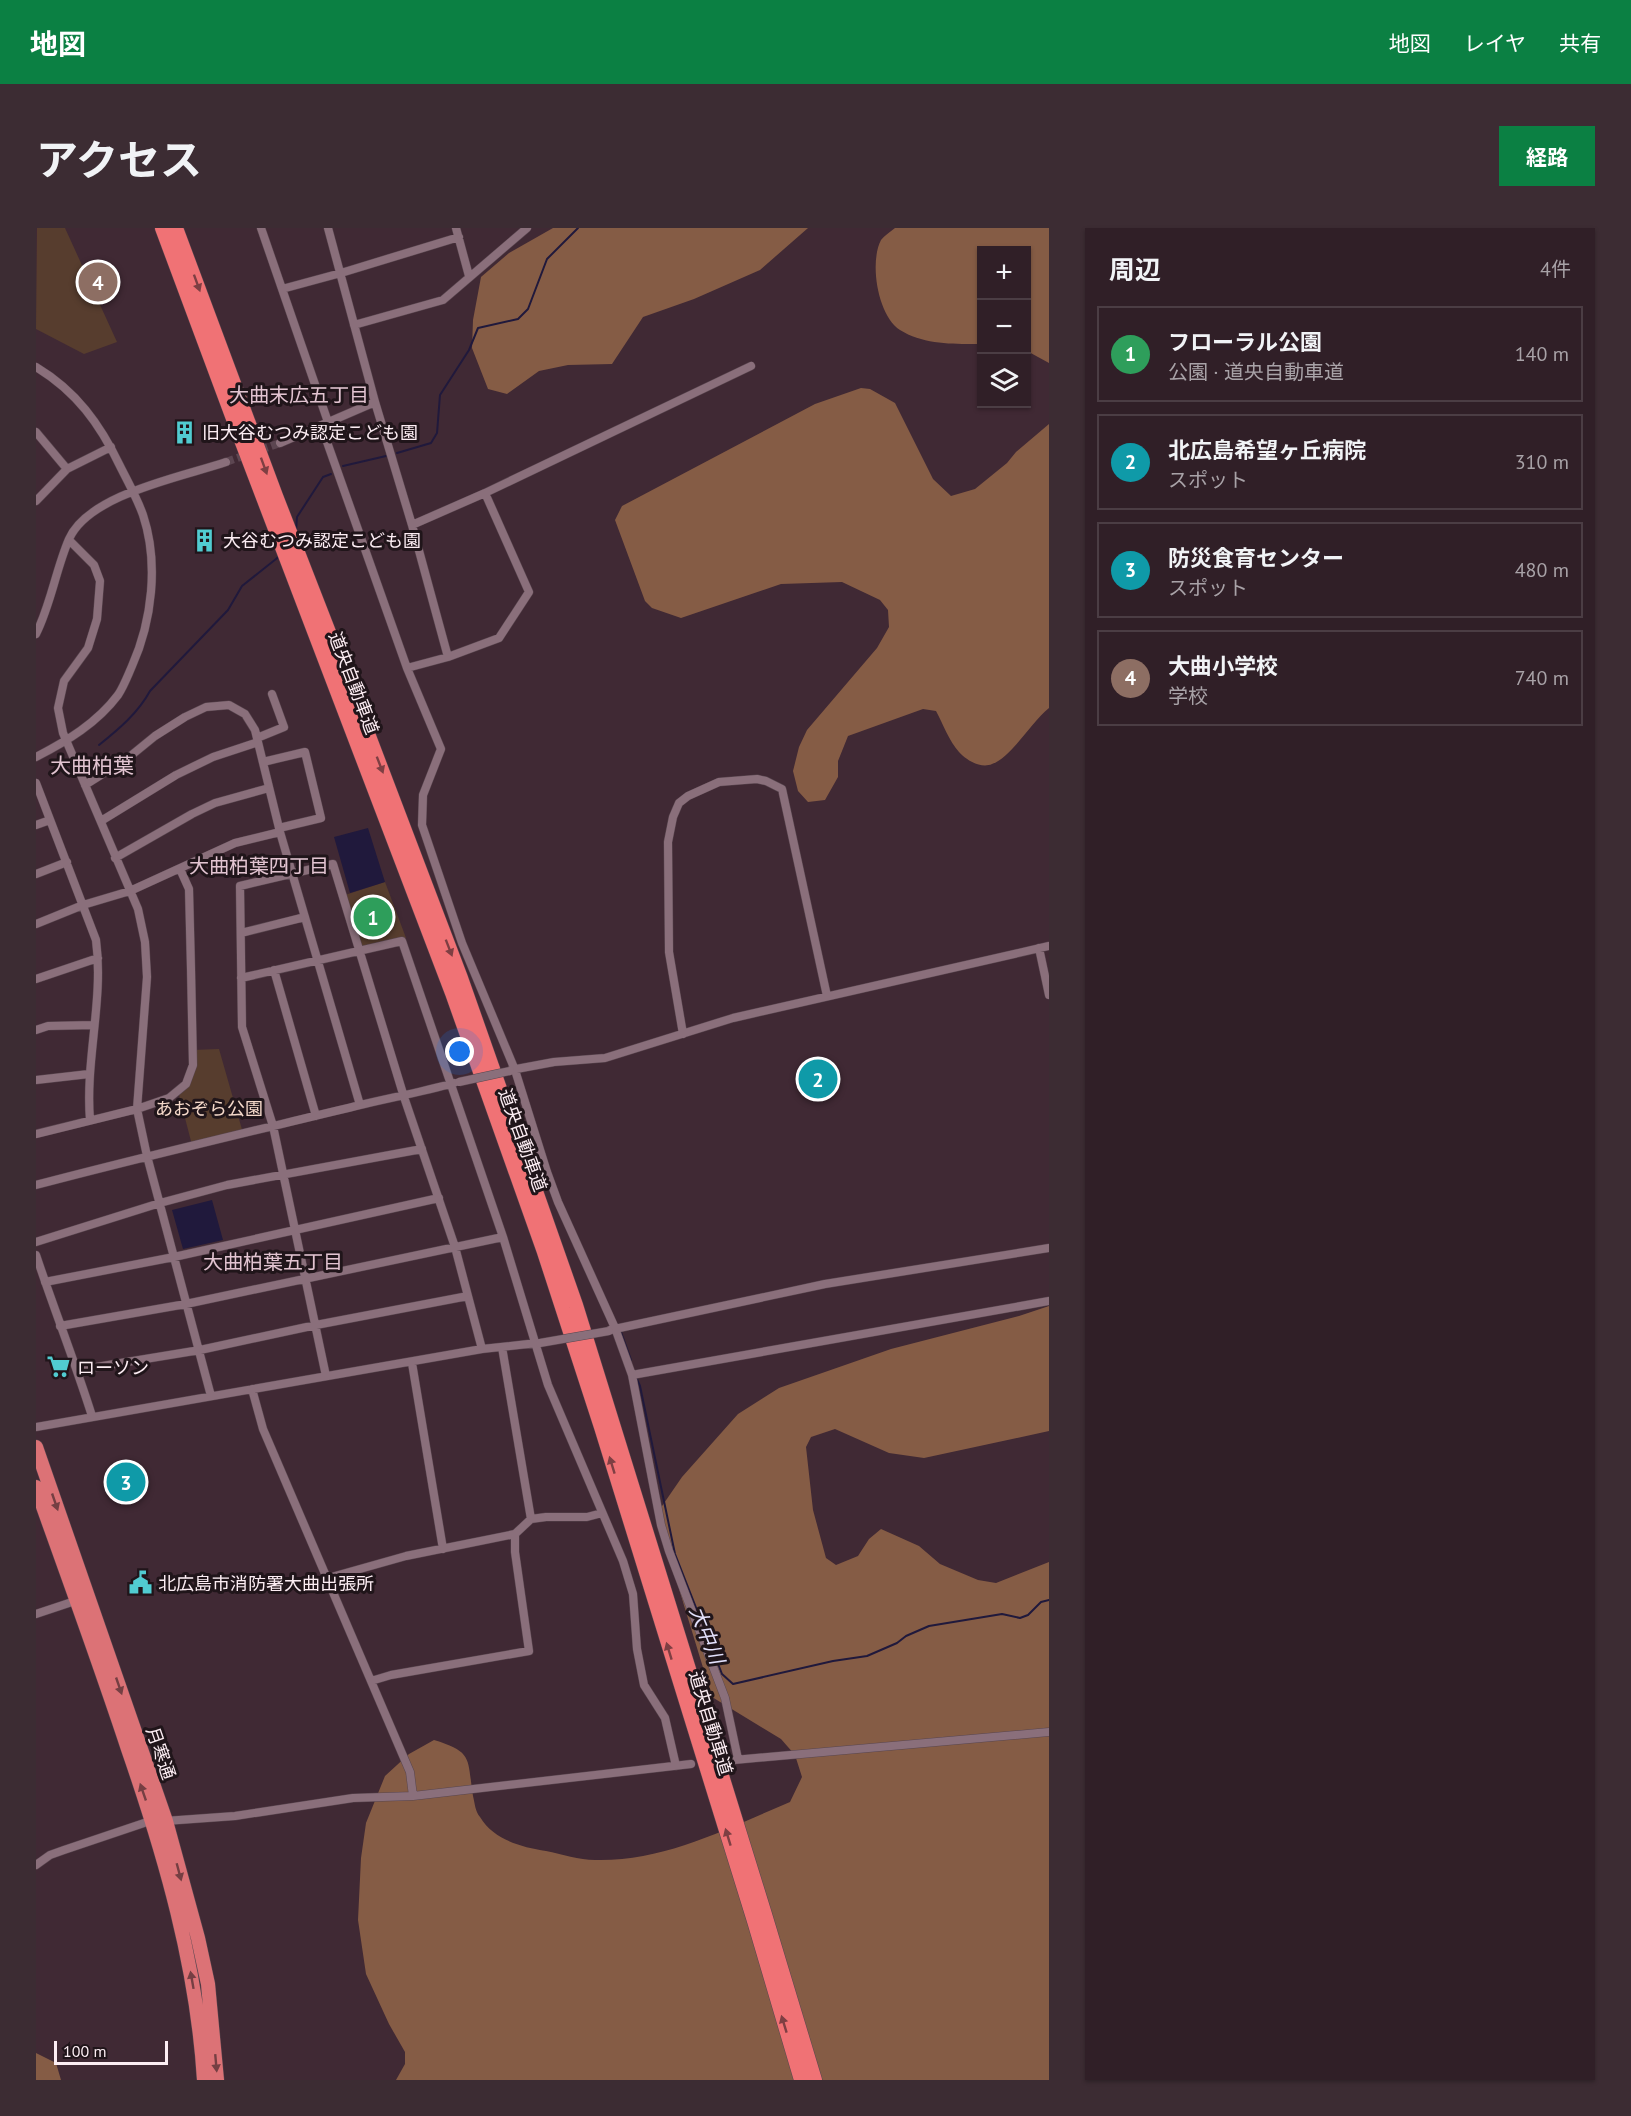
<!DOCTYPE html>
<html lang="ja">
<meta charset="utf-8">
<style>
:root{--surface:#301f27;--page:#3c2c33;--text:#f1f3f6;--muted:#a8a2a7;--line:#4b3d44;--accent:#0b8043}
body{margin:0;font-family:"PT Sans","Noto Sans JP",sans-serif;background:var(--page);color:var(--text)}
.controls{position:absolute;right:18px;top:18px;display:grid;overflow:hidden;border-radius:0px;box-shadow:0 2px 4px #0004}
.controls button{width:54px;height:54px;display:grid;place-items:center;padding:0;border:0;border-bottom:2px solid var(--line);background:var(--surface);color:var(--text);font:30px sans-serif}
.scale{position:absolute;left:18px;bottom:15px;width:114px;box-sizing:border-box;padding-left:6px;border:3px solid #fcedf3;border-top:0;font-size:16px;line-height:21px;white-space:nowrap;color:#fcedf3;-webkit-text-stroke:4px #20151a;paint-order:stroke}
.you{position:absolute;left:424px;top:824px;width:21px;height:21px;margin:-15px;border:4px solid #fff;border-radius:50%;background:#1a73e8;box-shadow:0 0 0 9px #1a73e833}
.badge{display:grid;place-items:center;width:39px;height:39px;border-radius:50%;background:var(--accent);color:#fff;font-size:20px;font-weight:700}
.pin{position:absolute;translate:-50% -50%;border:3px solid #fff;box-shadow:0 2px 6px #0006}
.list{margin:0;padding:0;list-style:none}
h2{display:flex;justify-content:space-between;align-items:center;height:78px;margin:0;padding:0 24px;font-size:26px}
h2 small{font-size:20px;font-weight:400;color:var(--muted)}
.list li{display:grid;grid-template-columns:39px 1fr auto;gap:18px;align-items:center;box-sizing:border-box;height:96px;margin:0 12px 12px;padding:0 12px;border:2px solid var(--line);border-radius:0px}
.list b{display:block;font-size:22px;white-space:nowrap}
.list p{margin:0;font-size:20px;white-space:nowrap;color:var(--muted)}
.list em{font-size:20px;font-style:normal;color:var(--muted)}
.icon{flex:none;width:33px;height:33px;fill:none;stroke:currentColor;stroke-width:2;stroke-linecap:round;stroke-linejoin:round}
.map{position:relative;flex:none;width:1013px;height:1852px;overflow:hidden;border-radius:0px}
header{display:flex;align-items:center;gap:36px;box-sizing:border-box;height:84px;padding:0 30px;background:var(--accent);color:#fff}
header strong{font-size:28px}
nav{display:flex;gap:33px;margin-inline-start:auto;font-size:21px}
.intro{display:flex;align-items:center;justify-content:space-between;box-sizing:border-box;height:144px;padding:0 36px}
h1{margin:0;font-size:42px}
.button{padding:15px 27px;border-radius:0px;background:var(--accent);color:#fff;font-size:21px;font-weight:700}
main{display:flex;gap:36px;padding:0 36px}
aside{flex:1;background:var(--surface);border-radius:0px;box-shadow:0 2px 4px #0004}
.map>svg:first-child{display:block}
.green{fill:#573d2e}
.forest{fill:#855c45}
.water{fill:#20193c}
.lines{fill:none;stroke-linecap:round;stroke-linejoin:round}
.stream{stroke:#20193c;stroke-width:2}
.minor-tunnel{stroke:#5c4651;stroke-width:8;stroke-dasharray:8 4;stroke-linecap:butt}
.minor-casing{stroke:#59464f;stroke-width:9}
.trunk-casing{stroke:#59464f;stroke-width:15}
.motorway-casing{stroke:#59464f;stroke-width:15}
.minor{stroke:#8a6f7b;stroke-width:8}
.trunk{stroke:#dc7276;stroke-width:14}
.motorway{stroke:#f07275;stroke-width:14}
.minor-bridge-casing{stroke:#59464f;stroke-width:9;stroke-linecap:butt}
.minor-bridge{stroke:#8a6f7b;stroke-width:8}
.oneway{fill:#7e3f43}
.oneway2{fill:#753f43}
.labels{text-anchor:middle;dominant-baseline:central;stroke-width:6;stroke-linejoin:round;paint-order:stroke}
.poi-label{font-size:18px;fill:#fcedf3;stroke:#20151a;text-anchor:start}
.street-label{font-size:18px;fill:#fcedf3;stroke:#20151a}
.park-label{font-size:18px;fill:#f5d9ca;stroke:#20151a}
.neighbourhood-label{font-size:20px;fill:#e2c4d1;stroke:#20151a}
.water-label{font-size:20px;font-style:italic;fill:#e3e1fc;stroke:#20151a}
.quarter-label{font-size:21px;fill:#e2c4d1;stroke:#20151a}
</style>
<header>
<strong>地図</strong>
<nav><a>地図</a><a>レイヤ</a><a>共有</a></nav>
</header>
<div class="intro"><h1>アクセス</h1><a class="button">経路</a></div>
<main>
<div class="map">
<svg width="1013" height="1852" viewBox="0 0 1013 1852">
<rect width="100%" height="100%" fill="#402934"/>
<path class="green" d="M1,0H29L81,114L48,126L0,101Z
M349,654L370,710L366,713L323,722L306,668Z
M183,821L207,905L156,917L142,863L150,856L157,822Z"/>
<path class="forest" d="M517,0H772L724,42L658,71L607,89L576,136L532,137L503,143L471,166L452,161L436,120L437,92L445,49L473,25Z
M859,0H1013V135L991,123L990,22H945V116C918,116 888,117 864,102C842,88 833,35 845,12C848,8 854,4 859,0Z
M825,160L834,161L859,175L897,251L915,268L939,261L971,235L980,224L1013,196V480C995,494 976,529 956,536C945,541 930,532 923,524C913,513 907,496 900,483L887,481L812,508L802,533V549L789,572L772,574L762,563L757,543L763,519L771,502L841,420L853,399L852,382L844,372L806,354L745,356L645,390L616,380L609,373L579,292L586,278L779,176Z
M1013,1078V1203L888,1230L853,1225L799,1201L775,1209L770,1219L777,1282L790,1330L800,1337L822,1328L833,1311L845,1301L883,1318L904,1336L942,1352L960,1355L1013,1334V1852H360L369,1836V1824L353,1796L330,1746L322,1692L325,1630L330,1595L349,1548L373,1526L398,1512C438,1524 431,1531 437,1568C439,1576 439,1583 444,1589C458,1612 485,1619 510,1623C526,1626 543,1632 559,1632C628,1634 692,1600 754,1574L766,1549L759,1527L745,1511L676,1469L629,1315L624,1281L646,1249L702,1186L743,1160L855,1121L983,1088Z
M0,1825L20,1835L25,1852H0Z"/>
<path class="water" d="M332,600L349,654L314,665L298,609Z
M176,972L187,1012L147,1021L136,982Z"/>
<g class="lines">
<path class="stream" d="M361,225L395,215L401,205L404,167L433,122L442,100L482,91L492,81L511,31L542,0
M307,238L350,228
M260,303L261,289L287,249L295,246
M63,517C83,501 102,485 114,463L192,382L206,358L245,327
M585,1104L595,1132
M600,1149L604,1158L639,1326L686,1446L697,1456L797,1433L831,1428L861,1415L870,1408L893,1398L966,1386L984,1390L992,1387L1005,1374L1013,1372"/>
<path class="minor-tunnel" d="M190,234L244,215"/>
<defs>
<path id="minor" d="M225,0L292,194
M292,0L339,174L376,297L412,429
M420,0L433,48
M246,61L305,45L423,9
M318,97L407,72L491,0
M0,139C40,163 64,196 84,238C92,254 101,270 107,287C123,335 116,393 96,438C92,447 88,458 82,467C61,495 31,513 0,529
M285,197L371,440L405,521L387,567L386,597L426,715L479,842L511,944L522,974L579,1100L596,1147L625,1297L633,1323L689,1470L702,1531
M0,204L31,241
M244,215L339,174
M0,273L31,241L75,219
M376,297L449,265L715,138
M33,312L58,337L64,353L61,391L52,420L28,453L22,480L27,505L102,681L109,714L111,749L101,881L111,928L175,1168
M0,406C15,376 20,341 33,311C53,266 146,249 190,234
M371,440L412,429L463,410L493,364L449,265
M221,510L248,499L236,466
M227,534L269,524L285,590L243,600
M0,555L60,712C68,772 49,832 54,892
M49,557L92,530L119,508L149,489L170,479L193,477L209,486L219,502L244,604L324,877
M65,593L140,547L177,529L222,514
M0,597L14,592
M79,630L156,586L179,575L233,560
M0,646L31,634
M0,696L47,677L94,663L199,615L244,604
M205,705L269,689
M1003,720L1013,767
M238,742L280,888
M205,750L366,713L467,1009L512,1157L587,1333L597,1366L601,1421L608,1457L629,1490L640,1538
M0,751L62,730
M0,802L12,798L58,797
M647,806L633,724L632,614L637,589L643,575L652,568L683,554L721,551L730,553L746,561L791,768
M475,842L518,834L569,830L697,790L1013,718
M0,852L53,846
M0,906L101,881L133,870L150,856L157,837L155,741L153,661L144,641
M0,957C106,929 213,904 320,878C353,870 386,864 418,855
M0,1014L124,975L191,957L386,921
M0,1027C18,1081 39,1134 56,1188
M9,1054L138,1029L403,970
M24,1098L150,1076L467,1009
M574,1102L789,1056L1013,1020
M466,1119L495,1291
M376,1135L407,1321
M42,1142L164,1122L280,1097L432,1068
M596,1147L1013,1073
M290,1148L237,898L206,799L204,658L297,636L368,869L419,1019L446,1121
M216,1161L227,1201L374,1544L377,1568
M0,1199L446,1121L501,1115
M292,1350L370,1328L479,1306L495,1291L510,1289H551L566,1285
M0,1386L42,1372
M335,1453L355,1447L493,1423L479,1324V1306
M687,1533L1013,1504
M129,1593L199,1588L317,1570L377,1568L655,1536
M0,1637L14,1627L28,1622L117,1592"/>
<path id="trunk" d="M0,1219L130,1593L162,1710L172,1756L181,1852
M0,1259C31,1346 63,1433 92,1521C129,1628 161,1738 168,1852"/>
<path id="motorway" d="M126,0L199,196L416,765L508,1024L565,1199L718,1693L765,1852
M140,0L240,268L312,453L425,750L540,1077L728,1683L779,1852"/>
</defs>
<use href="#minor" class="minor-casing"/>
<use href="#trunk" class="trunk-casing"/>
<use href="#motorway" class="motorway-casing"/>
<use href="#minor" class="minor"/>
<use href="#trunk" class="trunk"/>
<use href="#motorway" class="motorway"/>
<defs>
<path id="minor-bridge" d="M423,854L474,843
M504,1115L573,1103"/>
</defs>
<use href="#minor-bridge" class="minor-bridge-casing"/>
<use href="#minor-bridge" class="minor-bridge"/>
</g>
<defs><path id="oneway-solid" d="M-6-.8H1V-3.2L6.5 0L1 3.2V.8H-6Z" transform="scale(1.5)"/></defs>
<g class="oneway">
<use href="#oneway-solid" transform="translate(161 55) rotate(70)"/>
<use href="#oneway-solid" transform="translate(228 238) rotate(70)"/>
<use href="#oneway-solid" transform="translate(344 537) rotate(69)"/>
<use href="#oneway-solid" transform="translate(413 720) rotate(69)"/>
<use href="#oneway-solid" transform="translate(576 1237) rotate(-107)"/>
<use href="#oneway-solid" transform="translate(633 1423) rotate(-107)"/>
<use href="#oneway-solid" transform="translate(692 1609) rotate(-107)"/>
<use href="#oneway-solid" transform="translate(748 1796) rotate(-107)"/>
</g>
<g class="oneway2">
<use href="#oneway-solid" transform="translate(19 1274) rotate(71)"/>
<use href="#oneway-solid" transform="translate(83 1458) rotate(71)"/>
<use href="#oneway-solid" transform="translate(107 1564) rotate(-109)"/>
<use href="#oneway-solid" transform="translate(143 1644) rotate(75)"/>
<use href="#oneway-solid" transform="translate(156 1752) rotate(-100)"/>
<use href="#oneway-solid" transform="translate(180 1835) rotate(85)"/>
</g>
<defs>
<symbol id="building-bare" viewBox="-9 -9 18 18"><path d="M-4-6H4V6H1V3H-1V6H-4ZM-2.5-4.3h1.7v1.8h-1.7ZM.8-4.3h1.7v1.8H.8ZM-2.5-1h1.7V.8h-1.7ZM.8-1h1.7V.8H.8Z" fill="#51ccd1" stroke="#20151a" stroke-width="2.5" paint-order="stroke"/></symbol>
<symbol id="supermarket-bare" viewBox="-9 -9 18 18"><path d="M-6-5.5h2.5l.6 2H6L4.5 2H-2.5L-4.4-4H-6ZM-1.5 3.2a1.3 1.3 0 1 0 .1 0ZM3 3.2a1.3 1.3 0 1 0 .1 0Z" fill="#51ccd1" stroke="#20151a" stroke-width="2.5" paint-order="stroke"/></symbol>
<symbol id="civic-bare" viewBox="-9 -9 18 18"><path d="M-.6-6.5H3V-4.5H.6V-3L4-1V1h2V6H-6V1h2V-1L-.6-3ZM-1.2 2.5V6h2.4V2.5Z" fill="#51ccd1" stroke="#20151a" stroke-width="2.5" paint-order="stroke"/></symbol>
</defs>
<g fill-rule="evenodd">
<use href="#building-bare" x="132" y="188" width="33" height="33"/>
<use href="#building-bare" x="152" y="296" width="33" height="33"/>
<use href="#supermarket-bare" x="6" y="1122" width="33" height="33"/>
<use href="#civic-bare" x="88" y="1338" width="33" height="33"/>
</g>
<g class="labels">
<g class="poi-label">
<text x="166" y="204">旧大谷むつみ認定こども園</text>
<text x="187" y="312">大谷むつみ認定こども園</text>
<text x="41" y="1139">ローソン</text>
<text x="122" y="1355">北広島市消防署大曲出張所</text>
</g>
<g class="street-label">
<text transform="translate(318 455) rotate(69)">道央自動車道</text>
<text transform="translate(487 912) rotate(70)">道央自動車道</text>
<text transform="translate(675 1495) rotate(73)">道央自動車道</text>
<text transform="translate(125 1525) rotate(71)">月寒通</text>
</g>
<g class="park-label">
<text x="173" y="880">あおぞら公園</text>
</g>
<g class="neighbourhood-label">
<text x="263" y="167">大曲末広五丁目</text>
<text x="223" y="638">大曲柏葉四丁目</text>
<text x="237" y="1034">大曲柏葉五丁目</text>
</g>
<g class="water-label">
<text transform="translate(671 1407) rotate(68)">大中川</text>
</g>
<g class="quarter-label">
<text x="56" y="537">大曲柏葉</text>
</g>
</g>
</svg>
<div class="controls">
<button>+</button>
<button>−</button>
<button><svg class="icon" aria-label="layers" viewBox="0 0 24 24"><path d="M12 4l9 5-9 5-9-5zM3 14l9 5 9-5"/></svg></button>
</div>
<div class="scale">100 m</div>
<div class="you"></div>
<div class="pin badge" style="left:337px;top:689px;background:#2e9e5b">1</div>
<div class="pin badge" style="left:782px;top:851px;background:#0f9aa8">2</div>
<div class="pin badge" style="left:90px;top:1254px;background:#0f9aa8">3</div>
<div class="pin badge" style="left:62px;top:54px;background:#8d6e63">4</div>
</div>
<aside>
<h2>周辺<small>4件</small></h2>
<ul class="list">
<li><span class="badge" style="background:#2e9e5b">1</span><div><b>フローラル公園</b><p>公園 · 道央自動車道</p></div><em>140 m</em></li>
<li><span class="badge" style="background:#0f9aa8">2</span><div><b>北広島希望ヶ丘病院</b><p>スポット</p></div><em>310 m</em></li>
<li><span class="badge" style="background:#0f9aa8">3</span><div><b>防災食育センター</b><p>スポット</p></div><em>480 m</em></li>
<li><span class="badge" style="background:#8d6e63">4</span><div><b>大曲小学校</b><p>学校</p></div><em>740 m</em></li>
</ul>
</aside>
</main>
